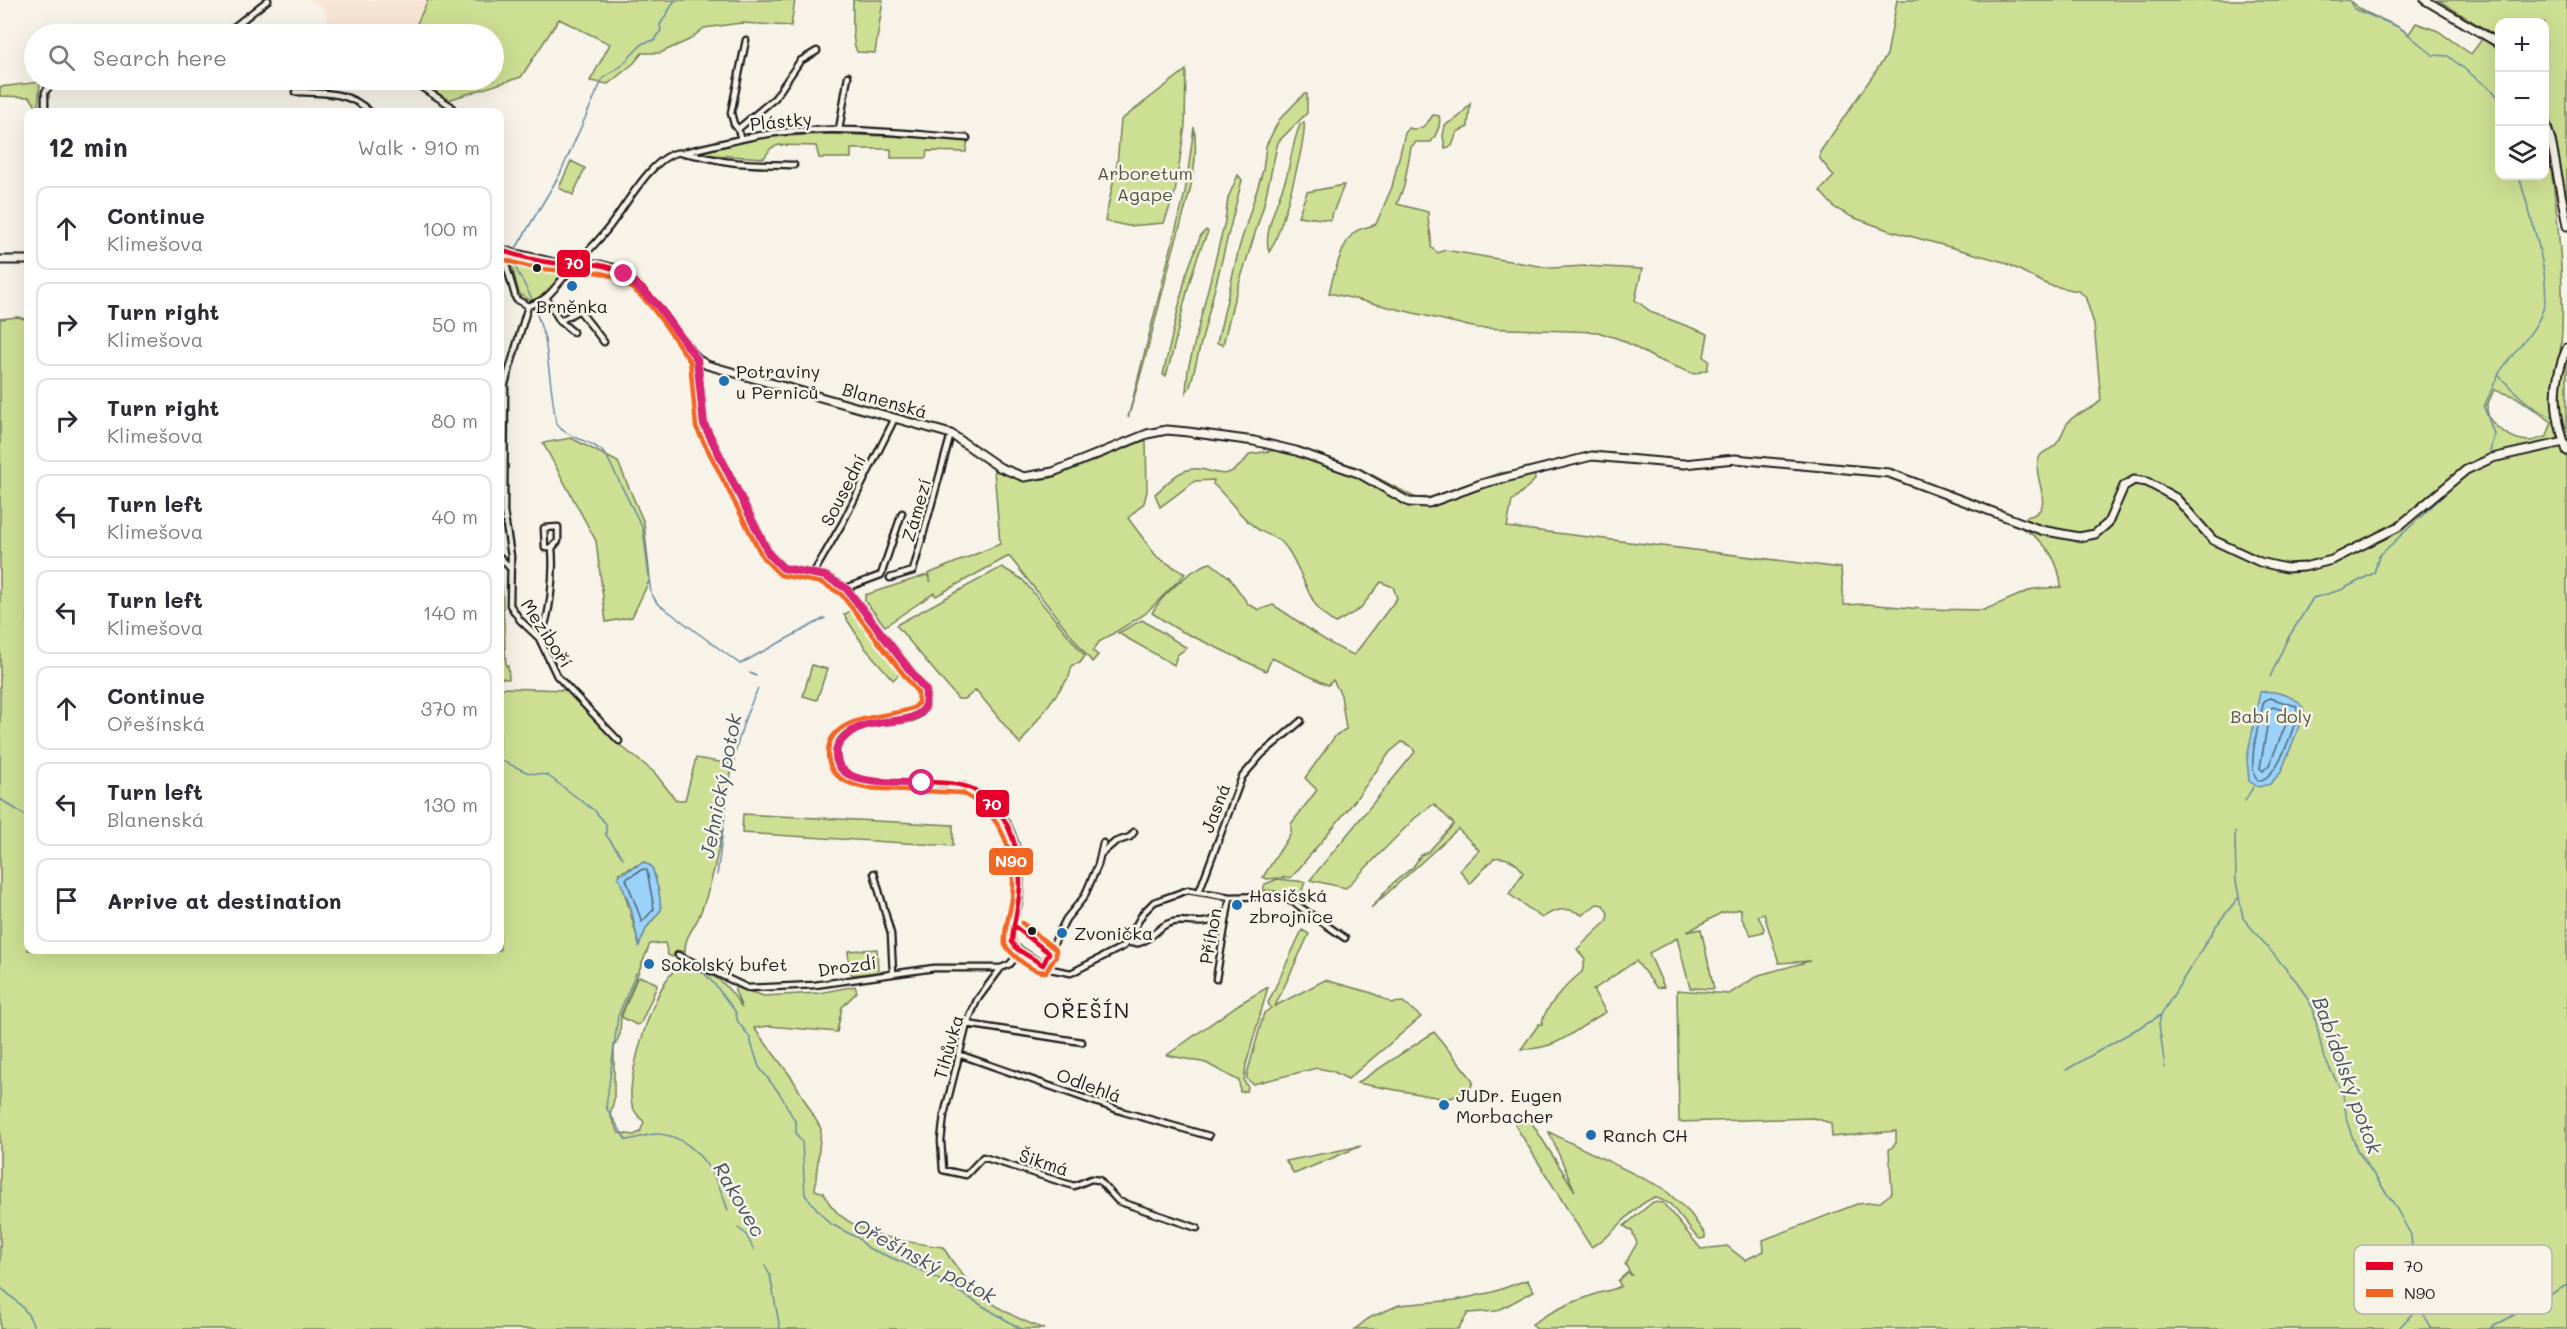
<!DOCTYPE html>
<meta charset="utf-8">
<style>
:root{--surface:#fff;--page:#f2f2f3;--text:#2b2b33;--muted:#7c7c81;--line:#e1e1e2}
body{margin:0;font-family:Mali,sans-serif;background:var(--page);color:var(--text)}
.controls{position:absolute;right:18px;top:18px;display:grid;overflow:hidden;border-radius:12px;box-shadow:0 6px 24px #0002}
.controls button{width:54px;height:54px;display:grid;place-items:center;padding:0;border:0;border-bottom:2px solid var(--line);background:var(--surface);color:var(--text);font:30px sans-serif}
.stop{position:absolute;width:18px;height:18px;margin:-14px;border:4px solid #db2777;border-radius:50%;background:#fff}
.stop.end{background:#db2777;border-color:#fff;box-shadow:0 2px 6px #0008}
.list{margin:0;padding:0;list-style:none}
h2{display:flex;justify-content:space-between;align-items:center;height:78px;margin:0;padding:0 24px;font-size:26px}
h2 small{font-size:20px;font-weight:400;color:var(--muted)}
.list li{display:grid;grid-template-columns:39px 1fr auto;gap:18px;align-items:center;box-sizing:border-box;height:84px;margin:0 12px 12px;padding:0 12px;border:2px solid var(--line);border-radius:12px}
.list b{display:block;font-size:22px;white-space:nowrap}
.list p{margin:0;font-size:20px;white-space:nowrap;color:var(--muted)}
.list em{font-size:20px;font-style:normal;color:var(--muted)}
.icon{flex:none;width:33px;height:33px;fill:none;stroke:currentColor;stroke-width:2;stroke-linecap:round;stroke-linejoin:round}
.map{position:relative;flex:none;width:2567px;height:1329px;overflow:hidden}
.search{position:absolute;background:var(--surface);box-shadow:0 6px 24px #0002;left:24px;top:24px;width:480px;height:66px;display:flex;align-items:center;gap:15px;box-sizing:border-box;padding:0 21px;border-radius:33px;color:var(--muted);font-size:22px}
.panel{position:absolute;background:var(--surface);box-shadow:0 6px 24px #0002;left:24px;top:108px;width:480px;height:846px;border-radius:12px}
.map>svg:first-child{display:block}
.built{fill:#f7e6d4}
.green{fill:#cddf93;stroke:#747e58;stroke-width:1.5;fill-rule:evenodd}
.water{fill:#9ad2fa;stroke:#6889a1;stroke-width:1.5}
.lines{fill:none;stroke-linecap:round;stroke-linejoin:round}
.shore{stroke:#4e6575;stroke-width:1.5}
.stream{stroke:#6889a1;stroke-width:1.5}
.street-casing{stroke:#1c1c1c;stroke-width:9}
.secondary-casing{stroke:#1c1c1c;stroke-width:11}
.street{stroke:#f7f3e8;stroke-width:4.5}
.secondary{stroke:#f7f3e8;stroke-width:7}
.bus-1-casing{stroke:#f7f3e8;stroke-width:9}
.bus-2-casing{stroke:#f7f3e8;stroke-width:9}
.bus-1{stroke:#e4002b;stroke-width:4.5}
.bus-2{stroke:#f26522;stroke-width:4.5}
.route{stroke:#db2777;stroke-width:8}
.bus-dot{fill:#1c1c1c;stroke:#f7f3e8;stroke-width:2}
.poi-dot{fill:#1f6fb2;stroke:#f7f3e8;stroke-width:2}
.labels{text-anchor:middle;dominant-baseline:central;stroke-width:5;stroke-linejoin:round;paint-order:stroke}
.street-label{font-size:18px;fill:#1c1c1c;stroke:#f7f3e8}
.park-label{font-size:18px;fill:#515640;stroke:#f7f3e8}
.poi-label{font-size:18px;fill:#1c1c1c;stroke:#f7f3e8;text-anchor:start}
.water-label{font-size:20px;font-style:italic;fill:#42535f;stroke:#f7f3e8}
.quarter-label{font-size:21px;letter-spacing:1.5px;fill:#1c1c1c;stroke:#f7f3e8}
.key{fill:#f7f3e8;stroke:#b5b2ab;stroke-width:1.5}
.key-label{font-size:16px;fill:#1c1c1c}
.line-badge{stroke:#f7f3e8;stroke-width:2}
.badge-label{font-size:16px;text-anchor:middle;font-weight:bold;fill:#fff}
</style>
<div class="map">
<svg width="2567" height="1329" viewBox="0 0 2567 1329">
<rect width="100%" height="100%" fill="#f7f3e8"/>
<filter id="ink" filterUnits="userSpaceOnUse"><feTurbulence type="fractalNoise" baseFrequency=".0167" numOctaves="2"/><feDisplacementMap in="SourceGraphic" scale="12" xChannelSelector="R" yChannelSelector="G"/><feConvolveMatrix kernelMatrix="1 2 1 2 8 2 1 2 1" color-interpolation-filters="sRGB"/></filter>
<g filter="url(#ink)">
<path class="built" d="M307,0H428L412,34H325L328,16L321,5Z"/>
<path class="green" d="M428,0H795L791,26L741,23L704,28L689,40L660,53H642L634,63L608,84L590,81L610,44L559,19L521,77L442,102L408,80H494V34H412Z
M853,0H883L875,53L857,52C851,39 853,15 853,0Z
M1897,0H2349C2365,17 2390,19 2409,34L2416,23L2438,31L2471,54L2483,38L2499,51L2500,176H2544L2545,136C2557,192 2567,302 2560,353L2567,349V1329H1670L1668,1327V1329H1536L1532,1324C1551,1311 1572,1302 1593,1295C1602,1291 1612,1291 1621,1286L1618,1281L1628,1272L1632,1276L1625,1264L1637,1243L1632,1231L1624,1226L1653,1202L1663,1203L1701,1249L1727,1246L1745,1260L1764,1251L1763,1240L1857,1204L1880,1202L1892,1193L1889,1150L1896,1143V1131L1832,1137L1831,1123L1813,1118L1679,1122L1677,990L1729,994L1759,975L1810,961L1779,963L1764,914L1758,916L1764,928L1763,932L1751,935L1741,917V909L1721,913L1687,932L1701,929L1714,989L1690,988L1677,938L1649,953L1664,987L1657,988L1636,961L1593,990L1606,1012C1574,1029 1560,1050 1521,1049L1539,1024L1542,1025C1541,1011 1569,982 1582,972L1585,960L1577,949L1607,921L1608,913L1603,905L1597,904L1582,915C1567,906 1555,909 1542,918L1509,894L1523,873C1518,862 1506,856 1494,858L1470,884L1460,870L1479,850L1458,829L1371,908L1393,883L1413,867L1421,855L1428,852L1454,824L1434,804L1415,818L1346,888L1310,880L1415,752L1412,747L1402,742L1390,752L1353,803L1292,877L1267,879L1263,877L1291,833V824L1317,790L1305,778L1336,735L1346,729L1341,695L1333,680L1328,685L1272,658L1266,671L1177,629L1152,613C1160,597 1194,566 1211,563L1229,577L1248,604L1259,610L1273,605C1300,621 1324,643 1354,655L1397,598L1393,587L1381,582L1360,609L1336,623C1308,611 1304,570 1286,547C1279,537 1268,536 1259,530C1242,520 1229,498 1213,484L1214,480L1195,481L1160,507L1155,494C1163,488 1171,478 1180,473C1211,457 1220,495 1250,454L1297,447L1359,468L1416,498L1432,497L1499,473L1534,469L1535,480L1512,501L1507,527L1841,568L1844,605L1867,604L1922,609L1984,610L2033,589L2061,587C2060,562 2045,540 2023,529L2026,517C2060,511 2030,477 2039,458C2042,450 2051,451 2056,444C2063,437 2063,426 2070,420C2079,411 2093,411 2101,400L2094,324L2085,296L2078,291L2048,285L2004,262L1888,230L1852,217L1835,208L1820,191L1834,176L1820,159V152L1887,55ZM2494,390L2516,397L2552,422L2547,436C2541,438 2535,441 2529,441C2514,441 2486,425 2487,408C2487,403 2492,395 2494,390Z
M2438,0H2567V203L2556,142L2545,103L2544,22H2500L2499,38Z
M1186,70L1185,125L1175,193L1164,223L1128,226L1105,221L1117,164L1121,120Z
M40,82L38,109L30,97L0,96V87Z
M1304,94H1307V113L1278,142L1263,208L1233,303L1223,345L1217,343L1239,248L1263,170L1266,146L1279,120Z
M1470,104L1468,127L1457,132L1452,146L1445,148L1443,136L1445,125L1459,117Z
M1433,115L1439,116C1442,125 1436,135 1431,142H1416L1411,147L1404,186L1397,204L1428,212C1427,225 1433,235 1431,247L1438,253L1445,250L1551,268L1585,266L1642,269L1635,300L1653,313L1708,334L1704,357L1709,361L1707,370L1694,374L1656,359L1622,340L1598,332L1477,328L1329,293C1332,279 1343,240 1355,232C1361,227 1369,228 1376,224L1392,187L1405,133L1409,128C1421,132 1427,124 1433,115Z
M1304,122C1307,139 1280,238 1269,252C1262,232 1281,195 1287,175C1291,158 1293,141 1300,125Z
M1194,127C1201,173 1181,218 1170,262C1157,314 1144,366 1128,418L1185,193Z
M830,134L968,139L966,152L927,151L926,158H891V149H851V158H819L816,146L779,145L771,148L764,158L713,155L710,158L693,154L765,137Z
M571,161L585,168L573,195L559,188Z
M1238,175L1242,180L1190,387L1186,392L1188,369L1225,221L1228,198Z
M1344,185L1330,220L1298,216L1307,192Z
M1206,230L1208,232C1186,277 1181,327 1166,376L1163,375L1186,275L1201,235Z
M510,259L532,265L564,268C563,284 545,297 531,301L519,293Z
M18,317L28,320V950H500V688L568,690L616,742L654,772L676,800H685L696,758L732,764C724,815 719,867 700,914C695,928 684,936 685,952L677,950L672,957L668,955L665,943L650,944L621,1015L620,1034L614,1048V1100L610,1115L619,1133L634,1135L640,1132L644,1122C637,1115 631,1108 631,1098C629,1069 655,983 678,967C714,973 723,977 742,1008L735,991V987L764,996L819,993L855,986L857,992L842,1007L837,1032L769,1026L754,1028L792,1078L821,1129L815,1190L824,1193C840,1234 904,1242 943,1247C970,1291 995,1311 1044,1329H0V319ZM644,862L652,867L659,892L661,910L647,927L639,944L619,873Z
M571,438L618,462L644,523L650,579L632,617L606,622L596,541L543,443Z
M1146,440L1147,491L1144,503L1128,518L1157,557L1185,574L1145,614L1099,642L1093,651L1098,655L1092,662L1009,556L936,596L934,593L885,626L865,601V595L927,575L931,582L928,574L1000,544L994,470L1023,481L1051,478Z
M1002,567L1023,580L1085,656L1080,663L1072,665L1069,677L1020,744L976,690L965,699H958L896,625Z
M500,583L502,584L506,666H508L509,679L500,678Z
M854,608L903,671L893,680L866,649L844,615Z
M1142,620L1187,648L1177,655L1174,665L1118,633Z
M812,665L827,669L817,700L803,696Z
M743,814L953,825V846L742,833Z
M1278,879L1305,882L1298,902L1276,891L1263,890L1265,884Z
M1302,930L1309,934L1275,1006L1325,980L1372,993L1392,1003L1403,1002L1421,1017L1348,1079L1332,1071L1317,1068L1253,1084L1247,1079V1074L1264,1013L1271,1008L1268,1003Z
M877,949L878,972L853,975L850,972L848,951Z
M641,977L656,983L657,986L641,1023L637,1025L623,1018L622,1015L637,978Z
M1268,987L1246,1065L1244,1081L1248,1087L1247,1091L1240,1092L1239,1081L1206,1063L1167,1055L1239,1004Z
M1434,1032L1471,1078L1473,1082L1470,1089L1451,1098H1441L1357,1083Z
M1527,1119L1530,1120L1575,1191L1549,1132L1663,1188L1690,1213L1705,1234V1238L1700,1239L1695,1235L1670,1204L1655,1197C1630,1207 1616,1235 1591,1247L1515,1125Z
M1361,1146L1294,1174L1286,1161Z
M1527,1280L1534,1291L1497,1311L1468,1313L1458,1329H1355L1369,1318L1399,1305L1456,1300L1493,1292Z"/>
<path class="water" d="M2260,692C2274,690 2304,697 2304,714L2281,772L2270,784L2258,787L2249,781L2247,759Z
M644,862L652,867L659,892L661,910L647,927L639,946L631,908L618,876Z"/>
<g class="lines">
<path class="shore" d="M2270,698L2296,706L2298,713C2292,732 2278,778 2258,781C2245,768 2260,719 2264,701Z
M2273,707L2288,712L2290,715L2269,765L2263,771L2260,768L2270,709Z
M643,869L647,870L654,909L642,922L626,879Z"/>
<path class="stream" d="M2349,0L2354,9L2399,27L2433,55L2448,56L2494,92L2500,100
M2519,176C2527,206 2552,277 2544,306C2537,333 2511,353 2498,375C2513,390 2533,412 2554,417
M515,250L560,174L603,78L621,66L643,43L655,40L661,30L660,25L675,0
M512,261L532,299
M535,308L545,339L556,424C569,440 592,439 606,455L643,529L651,593L657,603L740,664L825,618
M2563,425L2567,436
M2489,456L2494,434L2484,407L2498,375
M750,673L756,676
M2270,677L2287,640L2313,598L2341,590L2374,573L2379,556L2463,477L2485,465
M500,760L529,773L547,775L595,811L606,824V835L623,858
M0,799L28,817
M2245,801L2253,787
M2235,831L2236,881L2243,918L2297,982L2313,1008L2323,1055L2343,1094L2347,1122L2357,1150L2394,1204L2411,1235L2416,1300L2432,1329
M717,875C726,814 729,744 758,689
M690,966L705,974L716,986L735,1011L738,1022L749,1036L759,1067L780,1094L796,1123V1133L802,1142L805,1195L829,1223L858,1238L868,1248L928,1273L1021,1329
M636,973L618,1016L606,1107L626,1140C637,1139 649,1133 659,1134C697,1137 719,1179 728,1211
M2161,1015L2159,1024L2165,1068
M2066,1070L2161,1015L2216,926L2238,898
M738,1228L746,1234L754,1250
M765,1266L770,1275L780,1329
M0,1287C14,1299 30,1310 34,1329
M2398,1329L2412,1314L2416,1300
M2489,1329L2567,1285"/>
<defs>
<path id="street" d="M225,34L268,0
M817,51L800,61L775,98L738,129L741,139C814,122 893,133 967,138
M410,80L451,106L454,112
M295,92C324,93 349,91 370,112
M45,112V92L53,82L95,80
M738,129L734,124L731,113L746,40
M839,130L848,76
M685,152L741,139
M502,251L516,299L528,306C551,298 551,291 566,275C579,260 594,246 606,231C623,211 649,160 676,153C684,151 718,161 730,162C751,165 773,164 794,165
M547,299L560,321L573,332
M528,306L505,384L504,512L511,556L510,605L520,620L539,638L557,676L619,741
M560,321L579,310L604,342
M697,359L703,424L769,554L783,568L825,576L846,588L926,691L925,707C910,733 858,707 837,747C835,756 836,766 844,772C863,788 937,782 964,786C1011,804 1025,854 1019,901C1017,914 1008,934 1014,946L1050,969L1071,973L1124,946L1143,913L1154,902L1188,890L1230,897L1277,896L1293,902L1345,938
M500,557L509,567
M813,574L843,522L895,418
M890,578L913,571L951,434
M846,588L881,575L902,513
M539,638C551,619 554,571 552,548L558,541V527L544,528L545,548H552
M1101,854L1115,842L1130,837L1134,832
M874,873L891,934L893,973
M1199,892L1242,777L1262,754L1301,721
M1127,942C1145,949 1154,930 1167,924C1179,918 1192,924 1205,922C1212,921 1220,918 1227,916
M678,955L748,988L815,985L934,968H1001L1010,964L1021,951
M1043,965L1066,919L1084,897L1098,865L1103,843
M1001,968L977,1000L967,1024L944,1115L941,1141L943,1170L966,1175L983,1157L1074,1186L1091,1179L1099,1180L1118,1201L1197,1228
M1216,979L1230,897
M967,1024L1082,1042
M961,1055L1124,1112L1209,1136"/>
<path id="secondary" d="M2425,0L2500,44
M2544,119L2551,140L2567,226
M500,250L555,263L601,265L616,269L639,286L658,306L697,359L707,365L951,434L999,467L1024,477L1053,472L1147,434L1167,430L1188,432L1254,441L1296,451L1358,473L1409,502L1429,503L1481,484L1592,456L1684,464L1735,459L1889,473L2041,530L2079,537L2095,534L2108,523L2124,486L2134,480L2147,482L2176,498L2213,540L2260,562L2286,568L2304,567L2332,560L2398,527L2466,470L2492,458L2564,442
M0,260H28
M2567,348C2551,384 2554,414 2567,451"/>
</defs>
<use href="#street" class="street-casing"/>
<use href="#secondary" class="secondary-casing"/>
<use href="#street" class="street"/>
<use href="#secondary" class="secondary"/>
<defs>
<path id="bus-1" d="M500,250C518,256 535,261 554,263C570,264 588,262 604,266C648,277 673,325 697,359
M697,359L703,424L769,554L783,568L825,576L846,588L926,691L925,707C899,734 866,709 837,747L839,767L854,777L867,780C895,784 939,779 964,786C1004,797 1020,846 1020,883C1020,903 1013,922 1012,942L1017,949L1043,965L1049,953L1014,926"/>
<path id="bus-2" d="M500,258C517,264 535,269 554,270C569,271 585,270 601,273C643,282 668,331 691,363
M690,360L696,427L763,558L780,575L822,583L841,594L918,693V704L913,708C888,719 819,713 829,762C833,779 850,784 865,788L962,793C1003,814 1017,855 1012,899C1010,915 1003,930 1005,945C1013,956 1032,973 1046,972L1056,956V950L1022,923"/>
</defs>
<use href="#bus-1" class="bus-1-casing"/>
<use href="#bus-2" class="bus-2-casing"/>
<use href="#bus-1" class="bus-1"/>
<use href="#bus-2" class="bus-2"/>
</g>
</g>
<g class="lines" filter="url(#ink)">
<path class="route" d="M624,274L658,306L697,359L704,424L769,554L783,568L825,576L846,588L926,691L925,707C910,733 858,708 837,747C828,789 896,782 922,783"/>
</g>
<g class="bus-dot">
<circle cx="537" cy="268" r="5"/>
<circle cx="1032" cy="931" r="5"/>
</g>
<g class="poi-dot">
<circle cx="572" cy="286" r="6"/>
<circle cx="724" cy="381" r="6"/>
<circle cx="1237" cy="905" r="6"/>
<circle cx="1062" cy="933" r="6"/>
<circle cx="649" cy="964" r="6"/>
<circle cx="1444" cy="1105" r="6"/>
<circle cx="1591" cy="1135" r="6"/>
</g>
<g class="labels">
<g class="street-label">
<text transform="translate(781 121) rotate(-5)">Plástky</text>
<text transform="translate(885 400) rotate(16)">Blanenská</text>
<text transform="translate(843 490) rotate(-63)">Sousední</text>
<text transform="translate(916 510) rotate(-74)">Zámezí</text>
<text transform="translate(547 633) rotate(57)">Meziboří</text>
<text transform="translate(1215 808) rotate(-69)">Jasná</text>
<text transform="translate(1210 936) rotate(-80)">Příhon</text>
<text transform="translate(847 966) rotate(-8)">Drozdí</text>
<text transform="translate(948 1047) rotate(-74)">Tihůvka</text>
<text transform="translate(1089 1085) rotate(20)">Odlehlá</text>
<text transform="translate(1044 1162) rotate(18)">Šikmá</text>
</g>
<g class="park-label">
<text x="1145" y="173">Arboretum<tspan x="1145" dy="21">Agape</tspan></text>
<text x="2271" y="716">Babí doly</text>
</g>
<g class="poi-label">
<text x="572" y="306" text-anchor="middle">Brněnka</text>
<text x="736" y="371">Potraviny<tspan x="736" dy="21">u Perniců</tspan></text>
<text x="1249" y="895">Hasičská<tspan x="1249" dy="21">zbrojnice</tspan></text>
<text x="1074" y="933">Zvonička</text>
<text x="661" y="964">Sokolský bufet</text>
<text x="1456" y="1095">JUDr. Eugen<tspan x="1456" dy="21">Morbacher</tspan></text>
<text x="1603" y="1135">Ranch CH</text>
</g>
<g class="water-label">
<text transform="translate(720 786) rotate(-79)">Jehnický potok</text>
<text transform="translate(2348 1075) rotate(70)">Babídolský potok</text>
<text transform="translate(740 1199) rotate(60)">Rakovec</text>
<text transform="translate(925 1260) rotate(28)">Ořešínský potok</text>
</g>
<g class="quarter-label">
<text x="1087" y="1009">OŘEŠÍN</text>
</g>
</g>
<rect x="2354" y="1245" width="198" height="69" rx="9" class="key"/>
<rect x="2366" y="1262" width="27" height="8" fill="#e4002b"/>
<rect x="2366" y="1289" width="27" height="8" fill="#f26522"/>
<g class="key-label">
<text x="2404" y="1272">70</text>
<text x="2404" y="1299">N90</text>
</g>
<g class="line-badge">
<rect x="556" y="249" width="35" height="29" rx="6" fill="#e4002b"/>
<rect x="975" y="789" width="35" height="29" rx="6" fill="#e4002b"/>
<rect x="988" y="847" width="46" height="29" rx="6" fill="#f26522"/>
</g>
<g class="badge-label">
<text x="574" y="269">70</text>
<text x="992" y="810">70</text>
<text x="1011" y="867">N90</text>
</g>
</svg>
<div class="controls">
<button>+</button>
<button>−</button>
<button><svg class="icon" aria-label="layers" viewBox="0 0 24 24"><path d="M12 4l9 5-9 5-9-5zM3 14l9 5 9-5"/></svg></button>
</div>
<div class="stop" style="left:922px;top:783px"></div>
<div class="stop end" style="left:624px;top:274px"></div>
<div class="search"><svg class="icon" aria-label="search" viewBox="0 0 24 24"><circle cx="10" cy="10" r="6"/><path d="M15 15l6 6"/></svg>Search here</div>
<section class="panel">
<h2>12 min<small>Walk · 910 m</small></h2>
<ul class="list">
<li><svg class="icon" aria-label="ahead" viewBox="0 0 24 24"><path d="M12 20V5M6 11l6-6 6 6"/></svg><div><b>Continue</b><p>Klimešova</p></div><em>100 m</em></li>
<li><svg class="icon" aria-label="right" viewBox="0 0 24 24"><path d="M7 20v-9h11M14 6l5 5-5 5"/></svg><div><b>Turn right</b><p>Klimešova</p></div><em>50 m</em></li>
<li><svg class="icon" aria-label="right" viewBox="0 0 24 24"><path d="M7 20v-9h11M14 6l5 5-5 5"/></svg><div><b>Turn right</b><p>Klimešova</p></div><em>80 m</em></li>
<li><svg class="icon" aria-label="left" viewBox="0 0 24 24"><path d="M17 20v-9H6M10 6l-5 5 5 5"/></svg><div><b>Turn left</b><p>Klimešova</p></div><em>40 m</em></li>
<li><svg class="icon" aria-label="left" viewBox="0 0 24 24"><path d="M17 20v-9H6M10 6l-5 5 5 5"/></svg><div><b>Turn left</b><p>Klimešova</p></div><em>140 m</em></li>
<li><svg class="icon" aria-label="ahead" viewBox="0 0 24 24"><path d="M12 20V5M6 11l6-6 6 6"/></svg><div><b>Continue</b><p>Ořešínská</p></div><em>370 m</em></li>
<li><svg class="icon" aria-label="left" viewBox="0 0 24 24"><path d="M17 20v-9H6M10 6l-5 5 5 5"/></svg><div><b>Turn left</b><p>Blanenská</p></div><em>130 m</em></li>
<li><svg class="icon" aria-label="arrive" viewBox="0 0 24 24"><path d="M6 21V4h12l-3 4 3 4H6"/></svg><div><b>Arrive at destination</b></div></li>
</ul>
</section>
</div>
